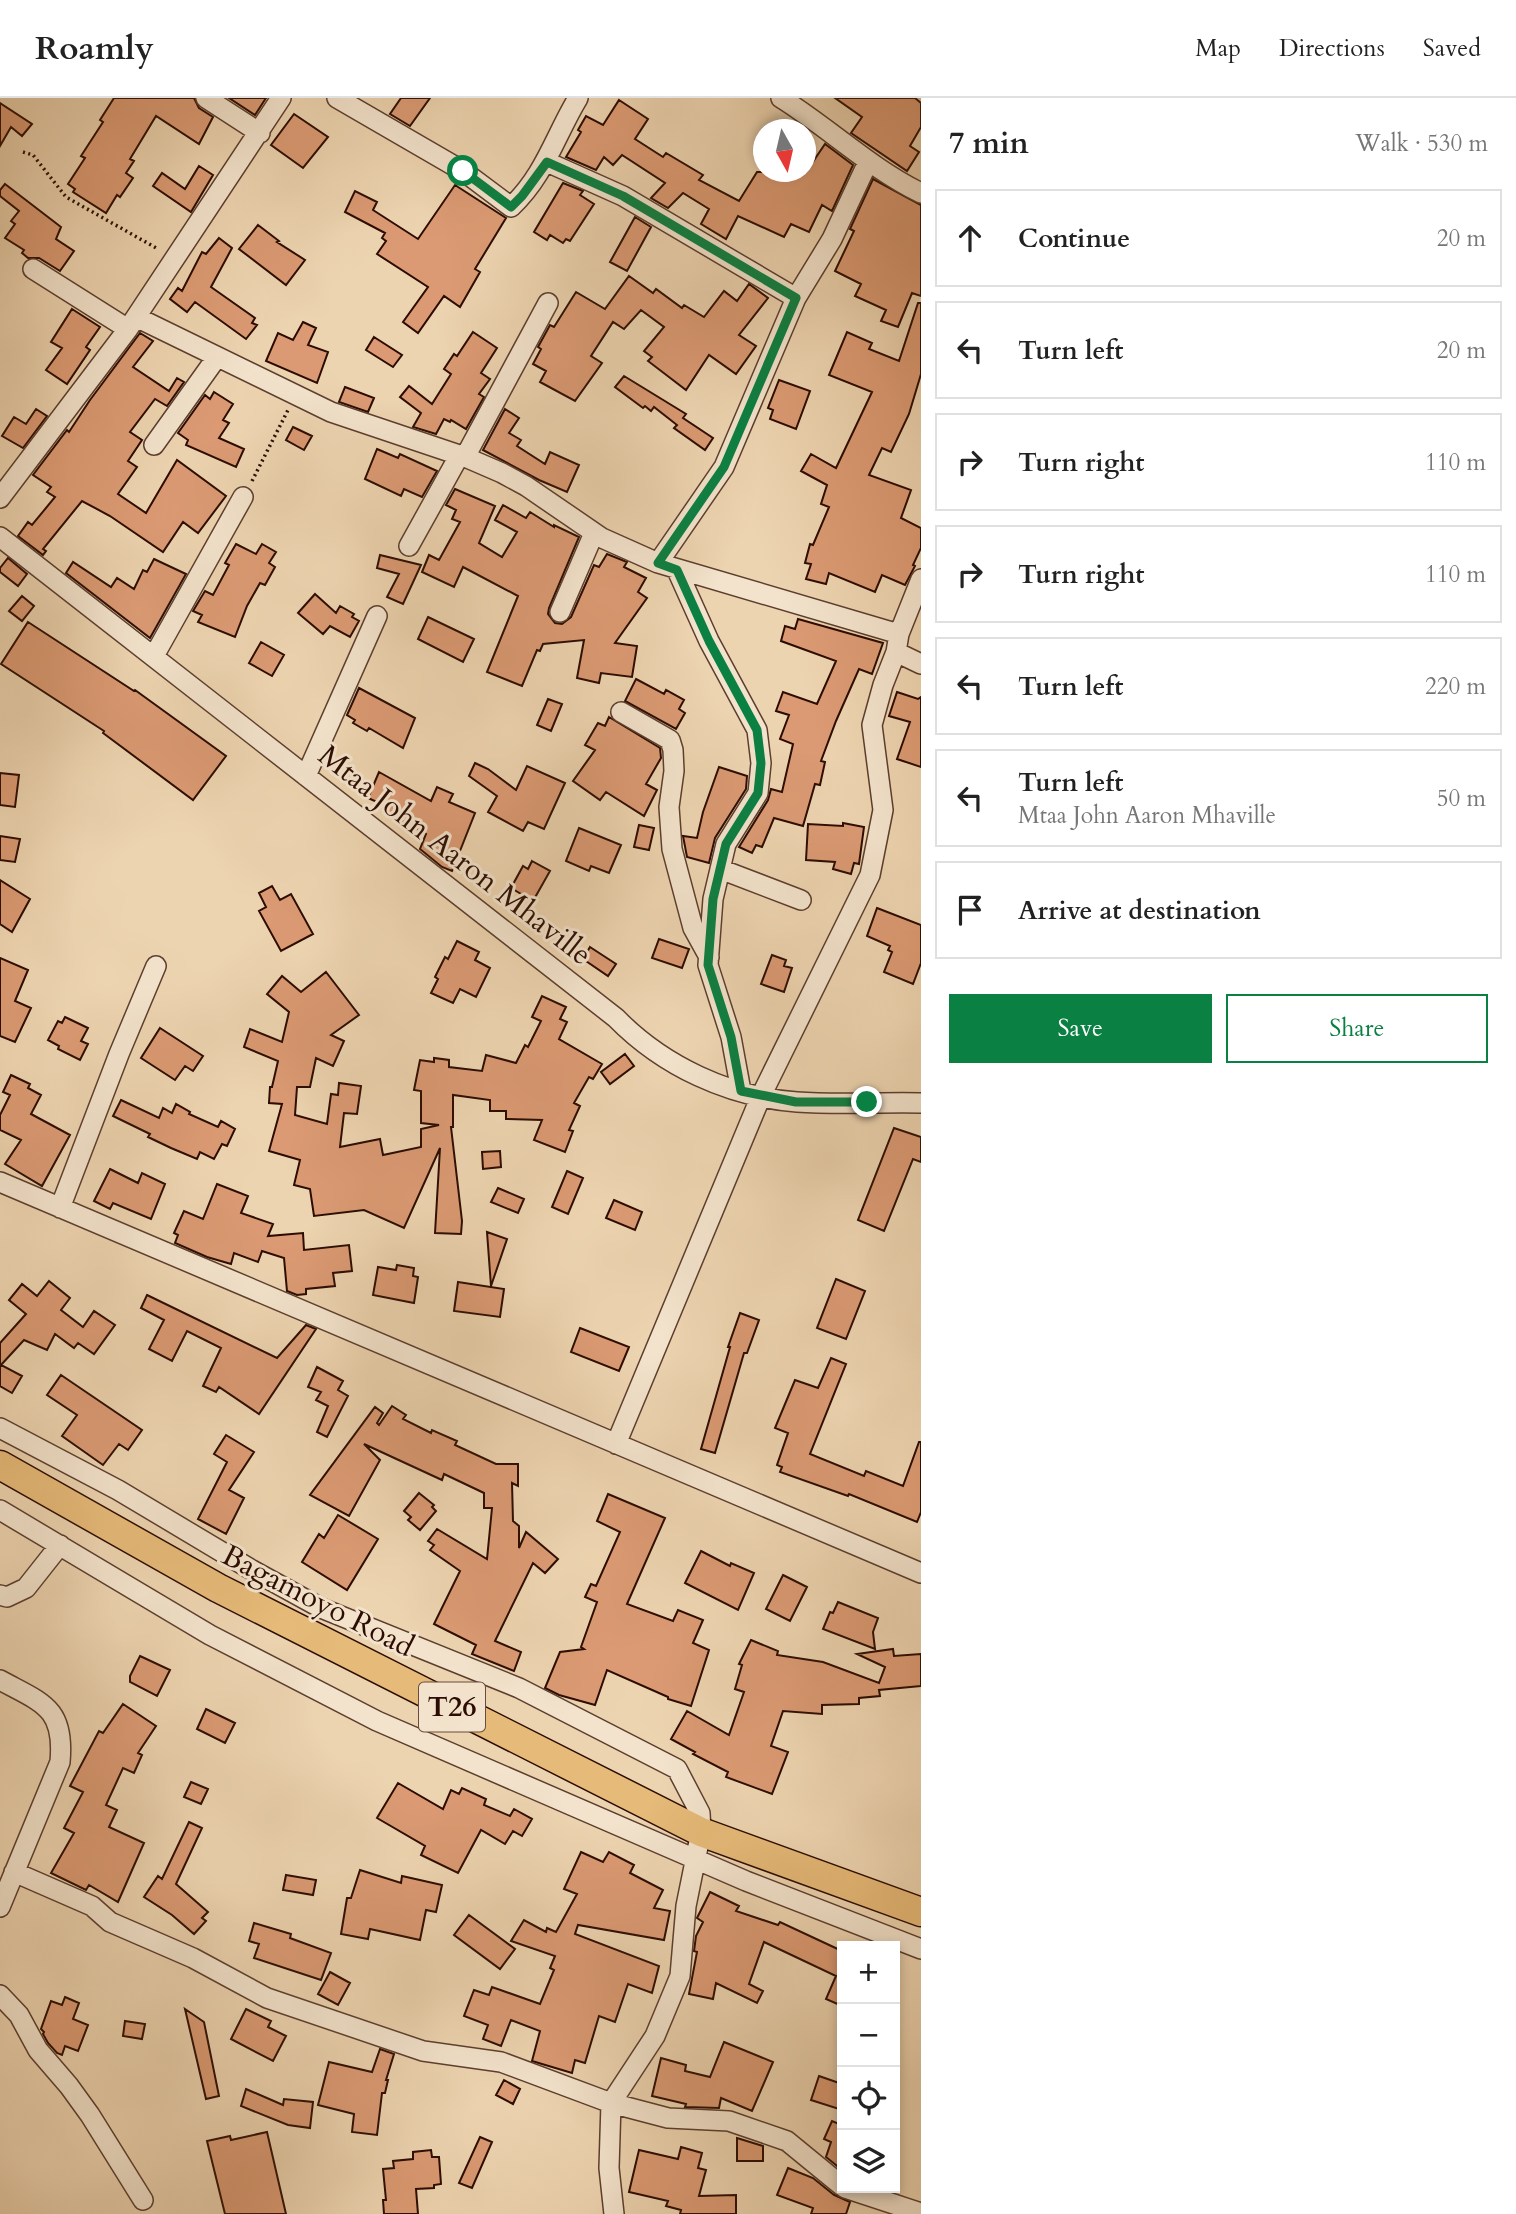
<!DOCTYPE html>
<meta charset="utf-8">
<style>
:root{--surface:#fff;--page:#f2f2f2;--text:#222;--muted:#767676;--line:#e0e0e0;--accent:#0b8043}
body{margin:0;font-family:Cardo,serif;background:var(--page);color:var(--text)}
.controls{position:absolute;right:21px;bottom:21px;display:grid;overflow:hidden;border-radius:0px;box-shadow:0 4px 10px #0003}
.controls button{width:63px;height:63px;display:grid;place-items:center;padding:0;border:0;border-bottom:2px solid var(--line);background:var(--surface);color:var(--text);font:35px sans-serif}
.compass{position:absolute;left:753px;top:21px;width:63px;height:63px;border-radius:50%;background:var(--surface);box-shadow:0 4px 10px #0003;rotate:172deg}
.stop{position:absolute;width:21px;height:21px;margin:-16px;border:5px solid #0b8043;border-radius:50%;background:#fff}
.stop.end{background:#0b8043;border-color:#fff;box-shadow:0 2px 7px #0008}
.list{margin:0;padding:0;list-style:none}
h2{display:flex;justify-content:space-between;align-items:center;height:91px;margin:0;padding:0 28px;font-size:30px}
h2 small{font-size:23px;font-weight:400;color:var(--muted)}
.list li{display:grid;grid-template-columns:46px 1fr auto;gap:21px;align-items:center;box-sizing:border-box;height:98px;margin:0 14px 14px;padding:0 14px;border:2px solid var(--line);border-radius:0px}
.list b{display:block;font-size:26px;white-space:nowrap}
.list p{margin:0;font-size:23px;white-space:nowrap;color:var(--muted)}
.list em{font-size:23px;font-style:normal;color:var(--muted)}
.actions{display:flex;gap:14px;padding:21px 28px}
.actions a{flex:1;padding:16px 0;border:2px solid var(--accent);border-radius:0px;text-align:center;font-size:24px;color:var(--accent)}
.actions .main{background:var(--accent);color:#fff}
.icon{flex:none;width:38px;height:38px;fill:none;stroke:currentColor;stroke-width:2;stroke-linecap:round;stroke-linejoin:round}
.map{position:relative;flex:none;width:921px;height:2116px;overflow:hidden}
header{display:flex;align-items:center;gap:42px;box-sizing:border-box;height:98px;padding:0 35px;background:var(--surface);border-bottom:2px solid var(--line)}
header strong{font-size:33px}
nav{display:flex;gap:38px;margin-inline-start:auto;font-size:24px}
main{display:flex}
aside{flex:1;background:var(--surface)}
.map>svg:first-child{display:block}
.building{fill:#db9a73;stroke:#2c0c02;stroke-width:2}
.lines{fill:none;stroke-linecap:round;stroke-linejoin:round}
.minor-casing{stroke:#5c3e2e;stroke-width:22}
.highway-casing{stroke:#2c0c02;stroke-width:31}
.path{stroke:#2c0c02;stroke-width:3.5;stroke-dasharray:2 3.5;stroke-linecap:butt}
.minor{stroke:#f3e3cc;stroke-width:19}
.highway{stroke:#e6ba78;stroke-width:28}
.route{stroke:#0b8043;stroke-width:9}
.labels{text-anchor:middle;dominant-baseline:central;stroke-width:6;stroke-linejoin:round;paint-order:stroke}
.shield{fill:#f3e3cc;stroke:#684c3f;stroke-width:2}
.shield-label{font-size:28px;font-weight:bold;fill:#2c0c02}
.street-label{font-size:30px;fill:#2c0c02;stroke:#f3e3cc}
</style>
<header>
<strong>Roamly</strong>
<nav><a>Map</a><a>Directions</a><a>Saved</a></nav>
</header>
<main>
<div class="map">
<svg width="921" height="2116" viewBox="0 0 921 2116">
<rect width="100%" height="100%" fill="#edd4b0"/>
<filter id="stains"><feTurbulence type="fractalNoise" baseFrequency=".00286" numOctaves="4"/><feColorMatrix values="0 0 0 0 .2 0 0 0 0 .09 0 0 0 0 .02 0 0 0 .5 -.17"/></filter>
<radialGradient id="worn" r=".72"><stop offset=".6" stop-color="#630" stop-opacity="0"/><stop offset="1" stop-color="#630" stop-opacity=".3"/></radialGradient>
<path class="building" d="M114,0H194L199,10L213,19L199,46L156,18L130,61L134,63L126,75L133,80L120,99L117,97L106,115L73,94L75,91L68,86L85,60L81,58L103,24L100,22Z
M229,0H266L255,17Z
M401,0H430L410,28L390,16Z
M835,0H915L921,5V29L910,48L919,54L907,73L851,35L862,19Z
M619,2L648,21L635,41L663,59L666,55L703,77L699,82L739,103L757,74H806L825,46L853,67L832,113L822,107L809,134L791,126L784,139L738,118L726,141L701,126L709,111L683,95L668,110L651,100L665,85L622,57L613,67L604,59L596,72L566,59L581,34L578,32L586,18L603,27Z
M0,5L32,26L22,38L11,29L0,48Z
M294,16L328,39L303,70L271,47Z
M199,68L213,77L191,114L153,88L162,75L185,91Z
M873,81L921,107V198L912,195L898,229L881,223L886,212L855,198L861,186L835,173L854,133L850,131Z
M563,85L583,93L580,97L594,106L570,143L566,141L563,145L550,137L547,142L534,134Z
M5,86L61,129L56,141L74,153L60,173L39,160H28L22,155L24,152L5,140L15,126L11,123L19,113L0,98V92Z
M455,87L506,120L475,171L480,174L460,209L444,198L418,235L403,224L428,189L377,156L386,143L382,140L385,135L345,114L355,93L377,104L373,112L418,141Z
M635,119L651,129L627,173L610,164Z
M258,127L279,143L277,144L305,162L286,187L239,151Z
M219,140L232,150L211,189L255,220L252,225L257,227L246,241L195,204L187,214L170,201L178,190L182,193L202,154L206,156Z
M629,178L653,195L656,191L682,210L684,207L704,219L724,193L737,203L749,186L768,200L739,237L756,248L736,276L709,257L686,292L648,263L652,259L644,253L664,229L641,212L624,231L613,224L591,258L602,265L575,303L540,284L546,273L533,266L541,251L538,249L550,227L554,229L576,194L605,211Z
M918,205H921V276L909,316L891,354L882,350L869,377L911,392L901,420L921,430V450L913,467L915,468L905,487L882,477L875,494L829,475L826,486L806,481L811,466L805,465L810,446L813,447L829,409L821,406L827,387L801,373L811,356L836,370L872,294L829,277L847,234L872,245L869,251L899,263Z
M72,211L100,229L86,249L90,252L67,286L46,272L62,250L51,244Z
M303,224L316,230L308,247L328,254L317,285L266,263L278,235L293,242Z
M473,234L497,250L481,275L490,281L479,296L484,299L466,331L451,322L450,324L444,321L436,336L413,329L421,315L400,299L409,288L432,306L451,276L444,271L454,256L457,258Z
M140,235L153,243L133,269L169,293L177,280L184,284L167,308L155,301L130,334L142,342L128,363L137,369L118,396L146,415L177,362L226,398L198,435L183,424L163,454L110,418L82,403L43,451L46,453L43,457L18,438L28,424L32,427L55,399L47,394L51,389L33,377L67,332L69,334L90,302Z
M374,239L402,257L393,269L366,252Z
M624,278L686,316L683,320L713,340L705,352L674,330L677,327L654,309L651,313L645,308L643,310L615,289Z
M779,282L810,293L796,331L770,321L773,312L768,310Z
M345,289L374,300L368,314L339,304Z
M214,294L233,306L223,322L229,325L219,340L244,351L236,369L186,347L188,342L178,335L205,297L210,301Z
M36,311L47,318L23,350L2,338L14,319L26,326Z
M505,311L519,320L509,335L521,342L517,348L545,366L550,354L579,367L567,394L539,382L483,352Z
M293,329L312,338L304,352L286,342Z
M377,351L398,360L400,356L437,373L422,399L404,391L401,398L365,381Z
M455,391L495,408L479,445L502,459L517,434L495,422L503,407L526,420L530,414L554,429V427L579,439L549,510L548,516L555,525L562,526L571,519L594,467L599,469L607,456L627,464L624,469L646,480L638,494L647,500L615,545L637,548L632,579L601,575L599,585L577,580L584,542L543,546L540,553L537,552L522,588L487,574L518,498L463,469L454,489L422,474L429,457L439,462L460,424L452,421L456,412L446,407Z
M236,446L256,456L262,446L276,454L269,465L275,469L265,487L260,485L247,508L235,539L198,524L202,517L193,513L205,493L213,497L229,467L225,465Z
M380,457L421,467L403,506L387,499L399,476L377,470Z
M8,460L27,476L18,488L0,474V470Z
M154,461L186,476L150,540L66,475L73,464L111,489L117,480L134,491L143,472L147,474Z
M315,496L336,515L340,508L354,516L352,519L359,523L350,539L330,528L323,536L298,515Z
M22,498L34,508L22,523L9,513Z
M428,519L474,541L463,564L418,541Z
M798,521L883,545L872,576L859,571L836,623L821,663L825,664L820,687L815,686L803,728L774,720L762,749L756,747L752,755L739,749L768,702L771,691L782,694L793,646L780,641L789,617L776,613L783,594L817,606L836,563L781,543L785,528L795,531Z
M28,524L134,593L135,592L226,658L193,702L103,635L104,633L1,566Z
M261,544L284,557L272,578L249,565Z
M636,581L664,596L666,592L684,602L679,611L685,615L676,631L625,603Z
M359,590L415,620L403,650L369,630L367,633L353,625L355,622L347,617Z
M897,594L918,601L921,599V669L897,661L910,624L889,618Z
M548,601L562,606L551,633L537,627Z
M609,619L660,650L661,660L646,686L657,692L644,718L606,694L600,702L573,683L595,652L585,647L598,625L605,628Z
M475,665L488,671L516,692L527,668L565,685L544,731L528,724L523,733L488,714L497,698L469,678Z
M719,669L747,678L746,691L715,740L709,765L687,759L683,738L697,740L703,714Z
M379,674L431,703L437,689L453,696L449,704L475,715L452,773L442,769L420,751L426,736L385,714L388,709L368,700Z
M0,675L19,677L15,709L0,707Z
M843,725L864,729L859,766L854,765L851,776L833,771L835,764L806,762L808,726L843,728Z
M639,727L654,730L649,752L634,749Z
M579,730L621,747L609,775L591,768L589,773L566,763Z
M0,738L20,741L15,764L0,762Z
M532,763L550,773L533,803L511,790L523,768L528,771Z
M0,782L30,801L12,834L0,826Z
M272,788L280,802L291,796L313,836L281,853L259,813L266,809L259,795Z
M877,810L921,827V865L913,886L884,874L892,854L888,852L890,848L867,838Z
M659,841L689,851L682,870L652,860Z
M457,843L479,854L475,862L490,870L476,899L460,891L453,905L431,895L438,881L435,879L445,859L448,861Z
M590,849L616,866L608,878L583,861Z
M772,857L786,862L784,868L792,870L784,894L761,886Z
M0,860L28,872L15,903L31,910L15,944L0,938Z
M326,874L359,917L331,937L344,943L333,968L316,960L310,989H297L295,1017L327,1026L331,996L338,997L339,985L361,988L357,1016L344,1015L340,1049L380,1041L383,1057L421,1049V1031L439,1027L421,1025V993L414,992L420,962L434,964V960L449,962V969L482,973L486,957L516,965L525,947L528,949L541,923L532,919L542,898L566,909L560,921L567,924L559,941L602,966L593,981L589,979L574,1005L580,1008L569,1032L573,1033L565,1054L534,1042L542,1022L506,1021V1013H490V1002L453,997V1029H451L462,1123L461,1136L435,1135L440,1050L404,1130L364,1112L314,1118L310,1091L294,1087L300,1062L269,1053L282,1006L269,1005L270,989H272L278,963L244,949L250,931L282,944L289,914L267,896L282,878L301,894Z
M65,919L88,930L81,943L88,946L80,962L58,951L59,948L48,942L58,923L62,925Z
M160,930L203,958L193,973L185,968L175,982L141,960Z
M625,956L634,968L610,986L601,974Z
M11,977L30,986L28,990L41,997L31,1016L70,1037L42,1088L5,1066L21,1042L0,1032V1017L10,997L3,994Z
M121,1002L159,1020L163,1010L172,1015L176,1006L190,1014L189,1016L218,1029L221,1023L235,1031L227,1048L222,1046L214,1061L200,1054L197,1061L171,1050L148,1039L150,1036L113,1018Z
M894,1030L921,1039V1064L913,1061L884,1133L858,1122Z
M500,1053L501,1069L483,1071L482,1054Z
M110,1071L138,1085L142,1075L165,1086L151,1121L113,1105L110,1111L94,1103Z
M567,1073L583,1080L568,1116L552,1109Z
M217,1086L248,1098L241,1115L273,1126L268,1138L303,1135L304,1152L349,1147L352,1173L333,1175L335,1188L306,1191V1196L297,1197L287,1193L284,1160L262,1153L258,1164L234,1155L231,1166L207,1159L175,1145L178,1137L174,1135L184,1113L203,1121Z
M498,1090L524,1101L518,1115L491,1104Z
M614,1102L642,1114L635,1132L606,1120Z
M487,1134L507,1141L491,1188Z
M397,1167L414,1170L413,1178L418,1179L414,1205L373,1197L378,1169L396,1172Z
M836,1181L865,1193L846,1241L817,1230Z
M49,1183L70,1200L61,1212L83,1229L94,1213L115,1227L94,1256L78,1245L74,1250L55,1236L47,1252L24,1242L1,1267L22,1278L12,1295L0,1288V1245L26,1216L9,1202L22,1186L37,1198Z
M458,1184L504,1191L500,1219L454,1213Z
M147,1197L277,1260L306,1227L316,1231L259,1316L219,1289L216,1294L203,1288L221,1250L187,1233L172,1263L149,1251L164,1222L141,1210Z
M740,1215L759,1222L747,1255H744L715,1355L701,1351L730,1249H728Z
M580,1230L629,1249L619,1273L571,1254Z
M831,1260L846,1266L810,1356L864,1378L866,1373L903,1388L919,1344H921V1414L917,1424L849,1396L848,1398L780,1374L782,1369L777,1367L788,1335L775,1330L795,1282L818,1290Z
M317,1269L343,1283L338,1292L348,1298L327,1339L317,1334L328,1308L316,1302L321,1294L308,1289Z
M61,1277L142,1332L128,1352L119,1346L103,1367L62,1338L77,1317L47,1297Z
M392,1308L406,1317L403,1321L431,1335L432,1332L457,1343L455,1347L496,1366H518V1388L512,1385L513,1423L519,1428V1450L526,1434L558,1461L545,1475L533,1465L495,1543L521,1554L514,1573L472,1556L476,1547L434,1526L460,1473L430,1452L434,1447L428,1443L437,1431L487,1461L492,1410H484V1395L444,1376L442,1382L364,1346L380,1362L349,1418L310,1397L375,1309L383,1315L377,1325L379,1327Z
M226,1337L254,1354L229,1392L244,1400L226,1436L198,1421L227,1364L214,1356Z
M419,1395L434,1407L432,1409L436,1413L420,1432L408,1422L411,1419L404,1413Z
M608,1396L665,1420L627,1506L673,1523L678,1512L703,1522L693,1545L709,1552L691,1608L668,1601V1599L607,1572L595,1607L559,1597L545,1590L560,1554L584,1551L581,1549L597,1504L585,1499L591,1486L596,1488L620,1434L597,1423Z
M338,1417L378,1441L347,1492L302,1464L319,1436L324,1440Z
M701,1453L730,1468L731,1465L754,1475L738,1512L685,1485Z
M783,1477L807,1489L790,1523L766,1511Z
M838,1504L878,1520L873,1534L875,1551L823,1531L830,1514L833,1515Z
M751,1542L778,1553L777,1557L823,1564L879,1585L885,1569L857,1556L893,1551L894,1558L921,1556V1588L879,1592L880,1598L859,1600V1606L822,1607V1616L783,1613L771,1648L788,1654L772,1696L726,1679L728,1674L693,1656L695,1654L671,1641L687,1613L729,1637L744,1594L735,1591L742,1567L739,1566Z
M140,1558L170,1572L157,1598L130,1584V1578Z
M123,1606L156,1628L138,1655L142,1657L134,1675L123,1670L106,1707L117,1712L109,1729L144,1745L118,1804L89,1787L86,1792L51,1775L74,1735L64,1730L83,1694L70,1688L99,1633L103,1635Z
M206,1611L235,1625L225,1645L197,1631Z
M191,1684L208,1691L201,1706L184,1699Z
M398,1685L443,1711L451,1692L459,1696L462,1690L486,1701L484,1707L510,1718L514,1711L532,1721L522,1738L513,1733L505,1746L481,1732L458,1775L421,1757L425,1748L377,1720Z
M189,1724L202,1730L176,1786L208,1814L202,1820L206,1823L194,1836L172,1817L144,1799L158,1778L162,1781Z
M581,1754L603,1764L609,1754L634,1767L630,1775L663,1792L654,1810L670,1813L664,1842L578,1827L575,1836L659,1868L652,1895L628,1886L615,1924L599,1918L585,1965L575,1962L572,1975L532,1963L540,1933L511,1922L501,1948L483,1941L488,1927L464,1918L474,1892L489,1897L492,1889L540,1906L554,1872L550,1870L555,1858L511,1843L524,1822L546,1834L547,1830L556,1834L577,1796L564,1791Z
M360,1772L401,1785L402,1778L442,1787L436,1814L426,1812L420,1842L370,1831L368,1841L341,1836L347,1800H351Z
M286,1777L316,1782L313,1797L283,1792Z
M710,1794L739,1808L736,1813L778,1827L780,1824L842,1853V1908L826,1901L836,1878L764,1844L749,1886L763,1893L757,1905L716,1885L713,1901L689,1896L697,1854L694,1853L696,1838L703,1824L697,1820Z
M469,1817L515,1851L500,1871L454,1837Z
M254,1825L291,1836L290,1840L331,1855L321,1882L254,1860L259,1846L249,1843Z
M330,1874L350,1885L338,1907L318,1896Z
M65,1899L79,1905L73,1921L88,1927L78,1953L65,1948L62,1957L57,1955L48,1945L43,1936L44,1934L41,1931L51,1903L62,1907Z
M185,1911L204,1924L219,1998L206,2001Z
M246,1911L271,1923L268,1929L286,1938L273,1963L231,1941Z
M125,1923L145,1926L142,1941L123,1938Z
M724,1944L773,1964L752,2013L721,2000L719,2010L685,2009L686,2006L652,1998L661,1960L686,1967L685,1973L710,1979Z
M380,1951L394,1956L386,1982H388L385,1995H382L377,2037L352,2034L354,2016L318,2007L329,1964L372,1974Z
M819,1978L842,1986V2012L811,2002Z
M504,1982L520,1991L513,2006L496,1997Z
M246,1991L283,2007L284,2001L313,2004L310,2030L288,2027L241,2008Z
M842,2018V2072L826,2059L831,2044L824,2041L832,2023L839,2026Z
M267,2034L286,2116H225L207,2043L230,2038L231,2042Z
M480,2039L492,2044L472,2090L459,2085Z
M737,2040L763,2048V2063H737Z
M681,2049L702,2055L698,2070L706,2072L699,2098L736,2097V2116H680L681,2112L666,2108L668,2103L629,2094L639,2052L678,2061Z
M431,2052L432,2059H439L441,2086L434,2087V2090L416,2091L418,2116H384L383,2102H386L383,2071L394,2070L393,2063L413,2061V2054Z
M788,2070L813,2080L834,2097L850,2104L846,2116H811L813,2110L777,2097Z"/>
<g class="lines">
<defs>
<path id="minor" d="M206,0L260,35
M337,0L463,73L511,109C545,77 555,38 578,0
M781,0C829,30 870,70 921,95
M547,64L623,98L796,200
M33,171L128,231
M136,219L331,314L465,359L502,375L526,388L602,440L658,465L899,536L896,554L921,566
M154,347L217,259
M465,359L548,205
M0,400L128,231L281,0
M0,439L616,920C663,968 729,999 797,1004C838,1007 880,1004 921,1005
M409,448L459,358
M658,465L724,369L796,200L832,141L868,64
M677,472L709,543L757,632L761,665L758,695L726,746L713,801L708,867L731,939L741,993
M560,514L594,435
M899,536L921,481
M154,558L243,399
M621,614L670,642L673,652L674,673L669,709L672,751L693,830L709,859
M306,678L377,518
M720,771L801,802
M0,1084L921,1475
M60,1110L119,956L156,868
M0,1330L118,1392L252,1472L321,1510L519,1590L677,1671L700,1715L701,1734L686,1808L680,1878L655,1938L611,2005L609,2070L614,2116
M616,1346L761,998L870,777L883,712L872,627L883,587L896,554
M0,1412L210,1537L377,1623L746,1783L921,1851
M0,1497L7,1499L26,1490L60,1447
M0,1582C42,1605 65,1609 60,1664L0,1809
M14,1774L92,1808L110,1824L193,1860L267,1900L423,1953L501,1964L611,2005L668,2020L729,2023L787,2043L842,2088
M0,1897L19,1917L38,1952L69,1988L90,2017L143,2102
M845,2090L921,2115"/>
<path id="highway" d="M0,1367L218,1490L701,1734L921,1814"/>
</defs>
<use href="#minor" class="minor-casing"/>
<use href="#highway" class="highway-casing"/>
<path class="path" d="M23,54L33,57L66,99L158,151
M252,383L288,312"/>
<use href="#minor" class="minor"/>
<use href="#highway" class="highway"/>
</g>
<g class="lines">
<path class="route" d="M463,73L511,109L522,98L547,64L623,98L796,200L724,369L658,465L677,472L709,543L757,632L761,665L758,695L726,746L713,801L708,867L731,939L741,993L796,1004H867"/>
</g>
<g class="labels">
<rect class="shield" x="419" y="1584.5" width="66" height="49" rx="5"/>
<g class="shield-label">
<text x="452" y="1609">T26</text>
</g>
<g class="street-label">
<text transform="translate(455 757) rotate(38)">Mtaa John Aaron Mhaville</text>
<text transform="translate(318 1503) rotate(27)">Bagamoyo Road</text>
</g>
</g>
<rect width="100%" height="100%" filter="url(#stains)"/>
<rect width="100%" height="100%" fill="url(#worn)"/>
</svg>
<div class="controls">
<button>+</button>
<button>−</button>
<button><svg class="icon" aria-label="locate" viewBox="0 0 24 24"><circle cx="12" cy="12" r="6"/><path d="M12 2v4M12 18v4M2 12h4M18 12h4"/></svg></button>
<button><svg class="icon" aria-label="layers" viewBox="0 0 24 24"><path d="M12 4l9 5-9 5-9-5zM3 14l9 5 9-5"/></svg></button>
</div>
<svg class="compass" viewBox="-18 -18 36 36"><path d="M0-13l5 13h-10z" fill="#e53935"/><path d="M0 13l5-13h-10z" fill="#767676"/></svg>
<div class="stop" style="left:463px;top:73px"></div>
<div class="stop end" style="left:867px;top:1004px"></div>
</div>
<aside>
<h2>7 min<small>Walk · 530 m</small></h2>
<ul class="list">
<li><svg class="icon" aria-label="ahead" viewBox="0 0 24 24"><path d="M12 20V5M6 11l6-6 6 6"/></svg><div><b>Continue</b></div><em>20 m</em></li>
<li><svg class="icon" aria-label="left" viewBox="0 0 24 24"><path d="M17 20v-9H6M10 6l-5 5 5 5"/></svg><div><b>Turn left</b></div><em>20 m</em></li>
<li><svg class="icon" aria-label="right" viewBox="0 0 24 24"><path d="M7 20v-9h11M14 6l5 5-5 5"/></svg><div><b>Turn right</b></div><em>110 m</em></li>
<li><svg class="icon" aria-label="right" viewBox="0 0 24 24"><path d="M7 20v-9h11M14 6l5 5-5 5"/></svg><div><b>Turn right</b></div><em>110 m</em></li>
<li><svg class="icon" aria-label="left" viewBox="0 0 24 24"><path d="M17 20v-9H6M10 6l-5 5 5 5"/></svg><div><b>Turn left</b></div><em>220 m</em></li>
<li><svg class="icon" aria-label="left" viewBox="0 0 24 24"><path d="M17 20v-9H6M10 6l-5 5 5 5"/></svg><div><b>Turn left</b><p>Mtaa John Aaron Mhaville</p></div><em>50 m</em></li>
<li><svg class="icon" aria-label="arrive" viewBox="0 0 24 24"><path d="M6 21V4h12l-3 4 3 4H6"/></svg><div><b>Arrive at destination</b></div></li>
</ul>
<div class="actions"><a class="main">Save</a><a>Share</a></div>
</aside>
</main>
